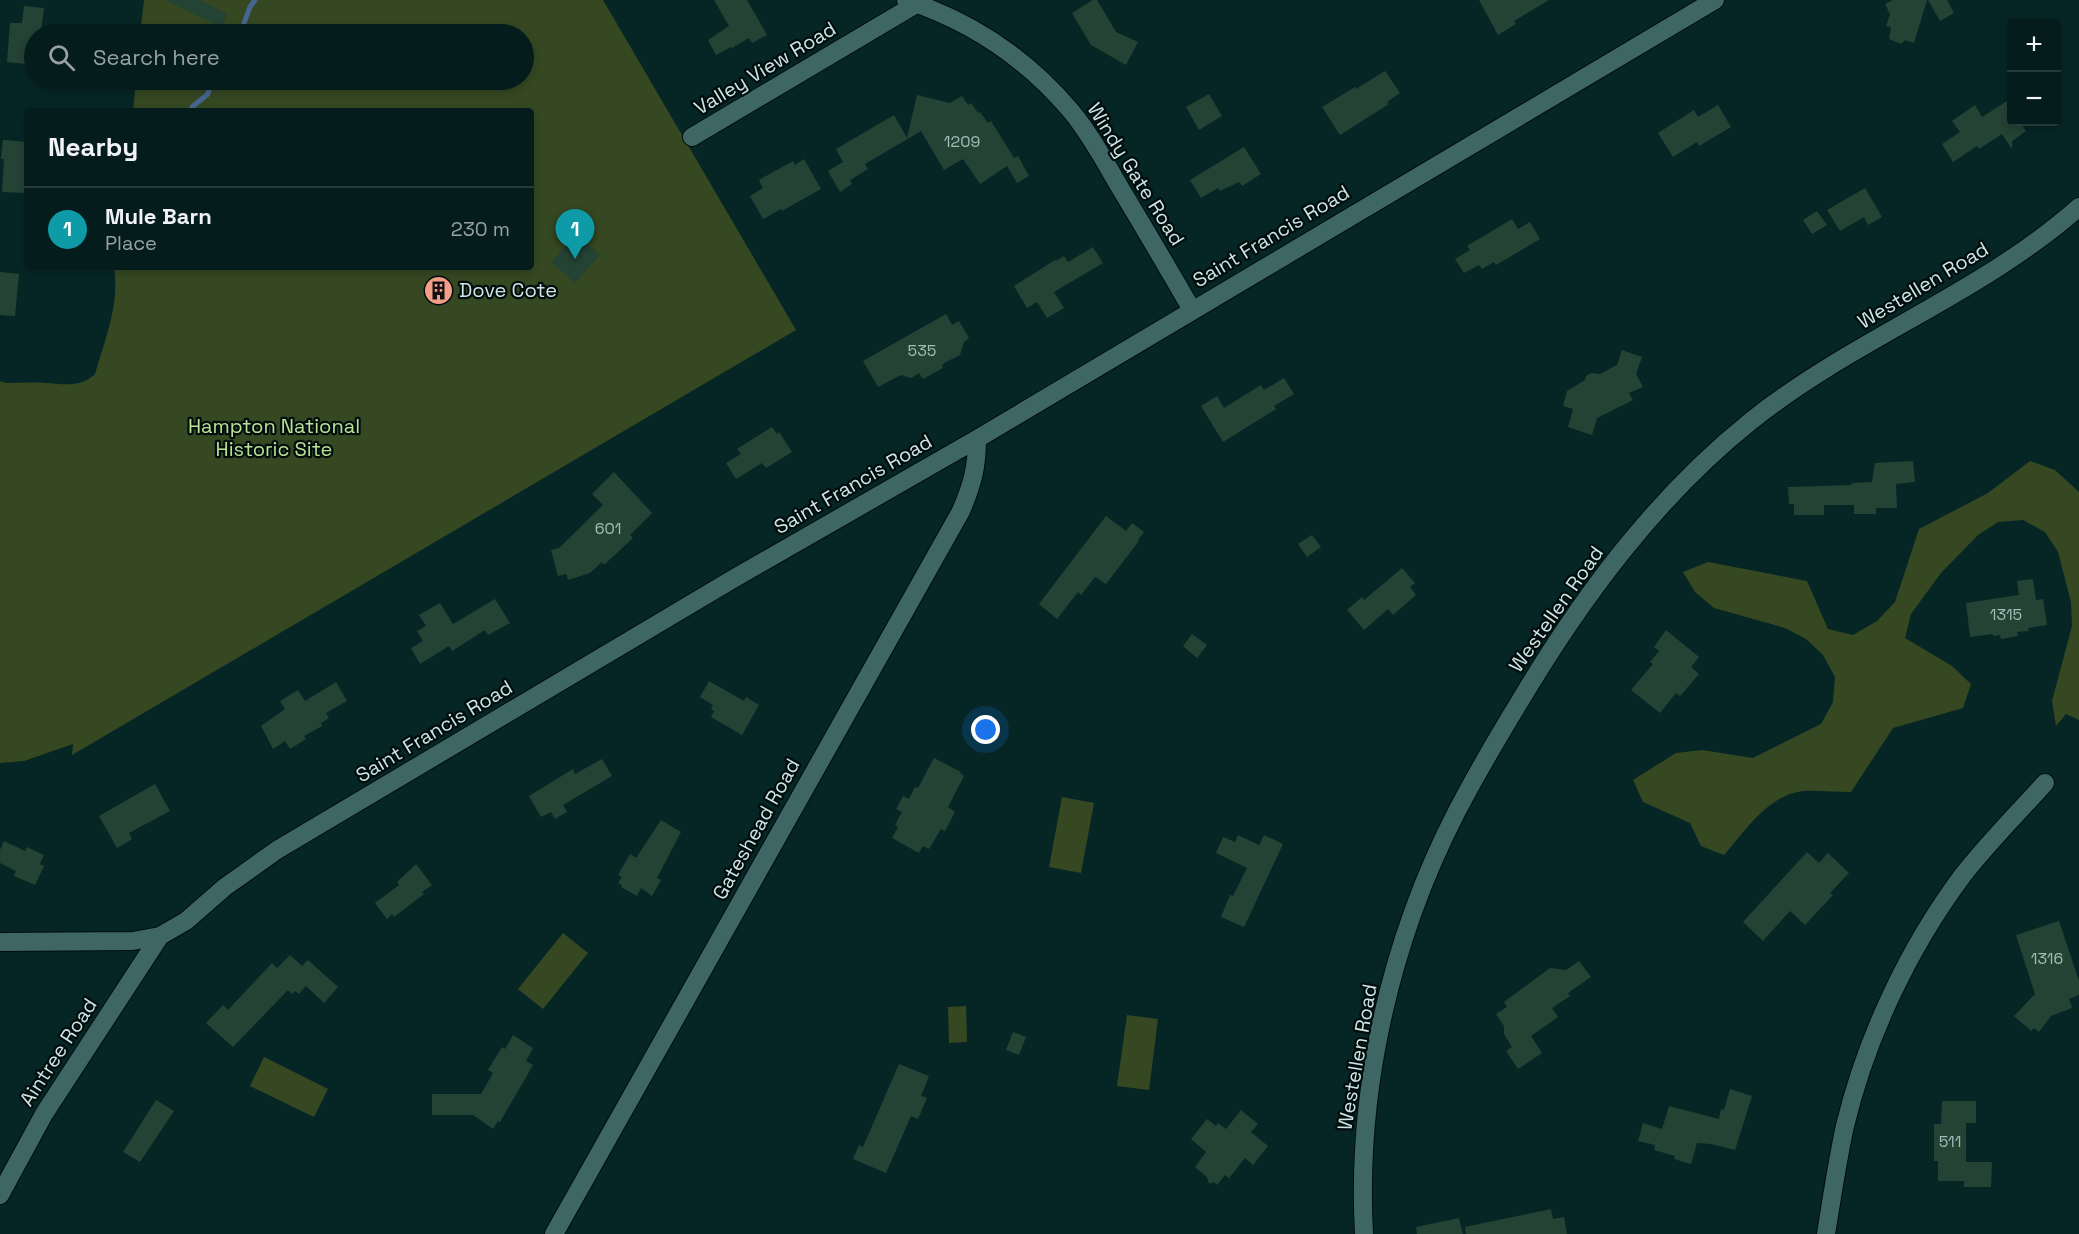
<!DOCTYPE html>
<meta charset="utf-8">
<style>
:root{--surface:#041c1c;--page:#0d2525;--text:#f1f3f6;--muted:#97a1a3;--line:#253a3b;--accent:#f49e88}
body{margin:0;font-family:"Space Grotesk",sans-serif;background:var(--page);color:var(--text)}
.controls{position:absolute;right:18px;top:18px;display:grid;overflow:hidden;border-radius:6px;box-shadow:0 3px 9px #0003}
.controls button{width:54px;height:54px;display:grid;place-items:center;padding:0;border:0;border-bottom:2px solid var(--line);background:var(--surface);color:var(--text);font:30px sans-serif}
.you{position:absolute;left:986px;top:730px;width:21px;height:21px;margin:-15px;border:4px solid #fff;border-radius:50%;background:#1a73e8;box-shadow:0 0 0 9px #1a73e833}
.badge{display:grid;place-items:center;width:39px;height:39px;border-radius:50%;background:var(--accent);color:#fff;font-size:20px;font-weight:700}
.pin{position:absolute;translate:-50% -50px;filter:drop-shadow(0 2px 3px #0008)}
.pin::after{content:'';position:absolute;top:32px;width:21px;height:18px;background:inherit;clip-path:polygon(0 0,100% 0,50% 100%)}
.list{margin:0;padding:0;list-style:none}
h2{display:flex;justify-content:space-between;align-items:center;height:78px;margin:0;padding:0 24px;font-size:26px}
h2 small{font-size:20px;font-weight:400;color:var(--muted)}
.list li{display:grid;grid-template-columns:39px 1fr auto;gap:18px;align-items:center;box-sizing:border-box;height:84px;padding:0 24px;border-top:2px solid var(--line)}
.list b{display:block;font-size:22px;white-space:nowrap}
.list p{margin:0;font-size:20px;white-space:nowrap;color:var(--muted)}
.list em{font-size:20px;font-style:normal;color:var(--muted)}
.icon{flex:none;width:33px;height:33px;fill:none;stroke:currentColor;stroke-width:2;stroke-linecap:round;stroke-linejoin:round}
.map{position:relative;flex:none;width:2079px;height:1234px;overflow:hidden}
.search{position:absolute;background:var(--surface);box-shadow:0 3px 9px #0003;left:24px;top:24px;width:510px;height:66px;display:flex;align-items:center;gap:15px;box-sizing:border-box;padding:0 21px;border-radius:33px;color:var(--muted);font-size:22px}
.panel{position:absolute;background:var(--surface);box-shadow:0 3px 9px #0003;left:24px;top:108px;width:510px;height:162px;border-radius:6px}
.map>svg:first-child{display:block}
.green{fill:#354822}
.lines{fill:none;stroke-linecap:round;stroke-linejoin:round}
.stream{stroke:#466692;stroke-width:5}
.building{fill:#244334}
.minor-casing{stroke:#000e0d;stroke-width:20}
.minor{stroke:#3d6665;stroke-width:18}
.labels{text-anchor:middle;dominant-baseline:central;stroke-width:4.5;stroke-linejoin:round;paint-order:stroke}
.number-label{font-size:16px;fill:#a4bcb8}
.street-label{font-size:20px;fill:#cfe5e4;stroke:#010d0d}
.poi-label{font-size:20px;fill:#cfe5e4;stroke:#010d0d;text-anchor:start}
.park-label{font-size:20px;fill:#bbe294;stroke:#010d0d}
</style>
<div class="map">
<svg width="2079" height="1234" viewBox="0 0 2079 1234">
<rect width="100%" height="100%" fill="#062625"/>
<path class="green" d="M144,0H603L796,330L72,755L73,744L24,761L0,763V381L6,383C19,383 32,382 45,383C63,384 81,388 95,374C105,339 120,304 114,267H531V111H133L136,80H524V34H140Z
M2030,461L2055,470L2079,492V720L2066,714L2056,726L2052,701L2072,626L2071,602L2058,552L2045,532L2023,520L1998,522L1978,535L1941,573L1911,614L1905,638L1952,666L1971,684L1963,708L1893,728L1851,792C1835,792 1819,790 1803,791C1768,795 1745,831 1724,855L1701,846L1690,823L1643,802L1633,780L1676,753L1702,750L1753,758L1821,724L1833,702L1835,677L1823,655L1806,639L1785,628L1714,608L1695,592L1683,572L1708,562L1807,581L1828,629L1853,635L1877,621L1895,602L1919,529L1988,493Z
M1062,797L1094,803L1081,873L1049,867Z
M563,933L588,953L543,1009L518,989Z
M966,1006L967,1042L949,1043L948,1007Z
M1127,1015L1158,1019L1149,1090L1117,1086Z
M264,1057L328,1089L314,1117L250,1086Z"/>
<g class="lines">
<path class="stream" d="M240,34L250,7L255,0
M192,111V107L208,94L212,80"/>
</g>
<path class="building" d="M165,0H200L227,14L221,27Z
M714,0H747L767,35L752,43L749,38L732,48L731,47L716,55L708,40L729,26Z
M1093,0H1097L1116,32L1138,42L1126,65L1091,45L1072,13Z
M1479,0H1549L1514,21L1516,24L1498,35Z
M1893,0H1927L1914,43L1905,40L1901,44L1889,39L1891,27L1886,26L1890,14L1885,4Z
M1928,0H1947L1954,13L1940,21Z
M24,6L44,8L41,32L37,31L36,34H34V65L7,62L10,23H22Z
M1385,71L1400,93L1387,102L1389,104L1340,135L1322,107L1355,87L1356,89Z
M1209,94L1222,116L1199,130L1186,107Z
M917,95L950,103L962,96L968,105L971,103L978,113L980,112L988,123L991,121L1014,158L1018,156L1029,176L1017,183L1007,166L980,184L963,159L944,170L921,131L865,164L868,169L850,180L852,184L840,192L828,171L843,162L836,149L894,115L907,138Z
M2012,98V122H2020L2026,131L2012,141V149L2002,134L1979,149L1977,146L1953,162L1942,144L1960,132L1952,121L1975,105L1982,117Z
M1718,105L1731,127L1699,146L1697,142L1673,157L1658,133L1694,110L1698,117Z
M3,140L27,142V193L2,192L4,159H1Z
M1244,147L1261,174L1242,186L1239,182L1220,191L1218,188L1201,198L1190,180Z
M804,159L821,189L782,211L781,209L763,219L750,196L763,188L759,180L793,161L795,165Z
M1865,188L1882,217L1868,225L1864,217L1840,231L1827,210Z
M1817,211L1827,225L1812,234L1803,220Z
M1512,219L1518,229L1530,222L1540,239L1496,265L1494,262L1482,269L1479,265L1464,273L1455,259L1470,250L1467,246Z
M576,234L600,255L575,283L551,262Z
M1093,247L1103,263L1054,292L1064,308L1047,318L1037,302L1027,308L1014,286L1055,260L1056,261L1064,256L1068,262Z
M0,272L19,274L15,316L0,315Z
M447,281L449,298L428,300L426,283Z
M946,314L952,325L959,321L969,338L964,342L960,355L944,363L942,366L943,368L923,379L919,373L911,378L901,375L878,387L863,361Z
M1622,350L1642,357L1636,374L1643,387L1629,393L1633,400L1597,418L1592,435L1568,427L1573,409L1563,406L1567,391L1585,380L1586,376L1591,373L1600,374L1617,365Z
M1284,378L1294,394L1274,406L1276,409L1223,442L1201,406L1217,396L1224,408L1261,385L1264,390Z
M772,427L777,434L779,432L792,452L766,468L762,463L736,479L726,463L741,454L737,449Z
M1913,461L1915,482L1896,484L1897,508H1876V514H1854V505H1824V515H1794V504H1789L1788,487L1851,485L1852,483L1872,482L1875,463Z
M614,472L652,513L630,535L633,538L604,565L602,562L590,573L568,580L566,574L558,576L551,550L559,548L603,505L592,494Z
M1106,516L1126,531L1132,523L1144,532L1138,540L1139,541L1106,584L1095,577L1081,595L1078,592L1057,619L1039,604Z
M1312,535L1321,547L1307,557L1298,544Z
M1402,568L1415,583L1410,587L1416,595L1393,615L1388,609L1364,630L1347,610L1362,597L1364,600Z
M2033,579L2036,600L2043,599L2047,625L2028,628L2029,631L2017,632L2018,636L2001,639L2000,635L1993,636V634L1970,637L1966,603L2019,595L2017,581Z
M495,599L510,623L488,635L485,630L452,651L449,646L420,664L411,648L423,641L417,631L426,626L419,615L440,603L453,624Z
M1666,630L1699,657L1691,667L1699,674L1680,696L1676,693L1660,713L1631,690L1653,664L1650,662L1659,651L1654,647Z
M1192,634L1207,645L1197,658L1183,646Z
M709,681L744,701L746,697L759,705L742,735L711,717L714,711L711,709L713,705L700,697Z
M336,682L347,701L326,713L329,718L321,723L322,726L304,736L306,739L290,749L285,741L273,749L261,726L285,709L280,701L298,690L305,701Z
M934,758L961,772L960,773L964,776L948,807L955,812L945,831L941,829L929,849L923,846L919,853L892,838L898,827L895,825L902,812L896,809L903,796L909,799L915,787L918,788Z
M602,759L612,776L563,805L567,812L555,819L551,812L541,817L529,796L573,769L575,774Z
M155,784L170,811L129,833L132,839L117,848L99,816Z
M661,820L681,832L657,878L661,880L652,896L641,888L637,896L621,887L622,885L618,883L622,877L618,875L630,854L636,858Z
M1238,835L1259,845L1264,835L1283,844L1244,927L1221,917L1230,895L1233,896L1247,868L1216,853L1223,837L1235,842Z
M4,841L25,851L27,847L44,855L40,864L44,866L35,885L14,876L16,871L0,863V850Z
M1807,852L1819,863L1828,853L1849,873L1830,893L1833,895L1805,925L1790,911L1763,941L1743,922Z
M416,864L432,885L422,892L424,894L394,917L392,914L387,919L375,903L399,885L397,882Z
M2059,921L2079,981V995L2069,999L2072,1008L2051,1016L2039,1032L2034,1028L2031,1031L2014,1016L2035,994L2016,935Z
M290,955L302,966L308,960L338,987L324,1003L306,986L299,994L295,991L292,994L288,990L233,1047L206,1023L223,1005L228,1010L272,963L277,968Z
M1579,961L1591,977L1568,993L1570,996L1552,1008L1558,1017L1531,1036L1542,1053L1518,1069L1506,1051L1512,1047L1504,1034V1026L1496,1014L1507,1007L1504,1002L1550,968L1566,970Z
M1013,1032L1026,1037L1019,1055L1006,1050Z
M513,1035L533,1048L526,1061L533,1065L500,1122L498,1121L493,1129L473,1115H432V1094H481L493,1073L488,1070L502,1047L505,1049Z
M899,1064L929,1076L921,1096L927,1098L918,1119L911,1116L886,1173L853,1159L859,1145L863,1147Z
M1730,1089L1752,1096L1735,1150L1711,1144L1697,1143L1691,1164L1674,1159L1675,1156L1654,1150L1655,1145L1638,1141L1643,1123L1662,1129L1669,1106L1719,1119L1721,1109L1724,1110Z
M156,1100L174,1111L140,1162L123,1152Z
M1942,1101H1976V1123H1966V1162H1992L1991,1187H1964V1181H1938V1161H1934V1124H1941Z
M1241,1110L1258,1124L1251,1132L1268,1146L1253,1165L1245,1158L1229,1178L1225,1175L1217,1185L1214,1182L1209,1184L1207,1177L1195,1167L1206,1152L1191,1139L1207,1119L1216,1126L1218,1123L1226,1129Z
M1551,1209L1553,1219L1564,1217L1567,1234H1466L1465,1227Z
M1459,1218L1463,1234H1417L1416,1227Z"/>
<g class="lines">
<defs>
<path id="minor" d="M906,0C970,21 1027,59 1071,111C1091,135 1106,164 1122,191C1146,231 1169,270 1192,310
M692,137L923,0
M0,942L133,941L160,936L186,921L225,887L277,850L733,579L977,439L1715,0
M0,1195L44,1114L160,936
M554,1234L961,511C972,485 977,468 977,439
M1364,1234C1356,1089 1391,939 1457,811C1477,773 1498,737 1520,701C1582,597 1656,497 1751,421C1853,339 1981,294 2079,207
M1826,1234C1832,1198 1837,1162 1845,1126C1866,1038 1909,947 1963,875C1988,843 2018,813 2045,783"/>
</defs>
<use href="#minor" class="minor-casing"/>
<use href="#minor" class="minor"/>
</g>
<defs>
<symbol id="building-disc" viewBox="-11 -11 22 22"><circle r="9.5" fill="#f49e88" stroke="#010d0d"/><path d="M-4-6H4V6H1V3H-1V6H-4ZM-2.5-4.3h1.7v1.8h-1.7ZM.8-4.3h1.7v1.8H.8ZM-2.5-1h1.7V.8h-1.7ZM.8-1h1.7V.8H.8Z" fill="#111"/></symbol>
</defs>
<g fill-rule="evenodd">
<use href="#building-disc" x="422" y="274" width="33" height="33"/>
</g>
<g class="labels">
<g class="number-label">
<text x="962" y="141">1209</text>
<text x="922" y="350">535</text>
<text x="608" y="528">601</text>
<text x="2006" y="614">1315</text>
<text x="2047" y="958">1316</text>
<text x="1950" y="1141">511</text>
</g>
<g class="street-label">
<text transform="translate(765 68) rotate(-31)">Valley View Road</text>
<text transform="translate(1136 174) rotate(58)">Windy Gate Road</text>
<text transform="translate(1271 236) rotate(-31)">Saint Francis Road</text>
<text transform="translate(1923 285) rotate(-31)">Westellen Road</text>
<text transform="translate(853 484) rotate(-30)">Saint Francis Road</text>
<text transform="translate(1556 609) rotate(-55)">Westellen Road</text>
<text transform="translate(434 731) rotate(-31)">Saint Francis Road</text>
<text transform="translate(756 829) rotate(-61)">Gateshead Road</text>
<text transform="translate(58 1052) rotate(-57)">Aintree Road</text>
<text transform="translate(1357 1057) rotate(-80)">Westellen Road</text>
</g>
<g class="poi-label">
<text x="459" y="290">Dove Cote</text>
</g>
<g class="park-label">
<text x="274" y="426">Hampton National<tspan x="274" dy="23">Historic Site</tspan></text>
</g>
</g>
</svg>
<div class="controls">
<button>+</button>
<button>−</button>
</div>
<div class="you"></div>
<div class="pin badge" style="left:575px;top:259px;background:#0f9aa8">1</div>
<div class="search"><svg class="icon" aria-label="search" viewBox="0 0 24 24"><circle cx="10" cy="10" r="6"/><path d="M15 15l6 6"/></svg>Search here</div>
<section class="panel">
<h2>Nearby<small></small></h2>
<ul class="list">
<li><span class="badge" style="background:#0f9aa8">1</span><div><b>Mule Barn</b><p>Place</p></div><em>230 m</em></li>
</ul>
</section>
</div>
